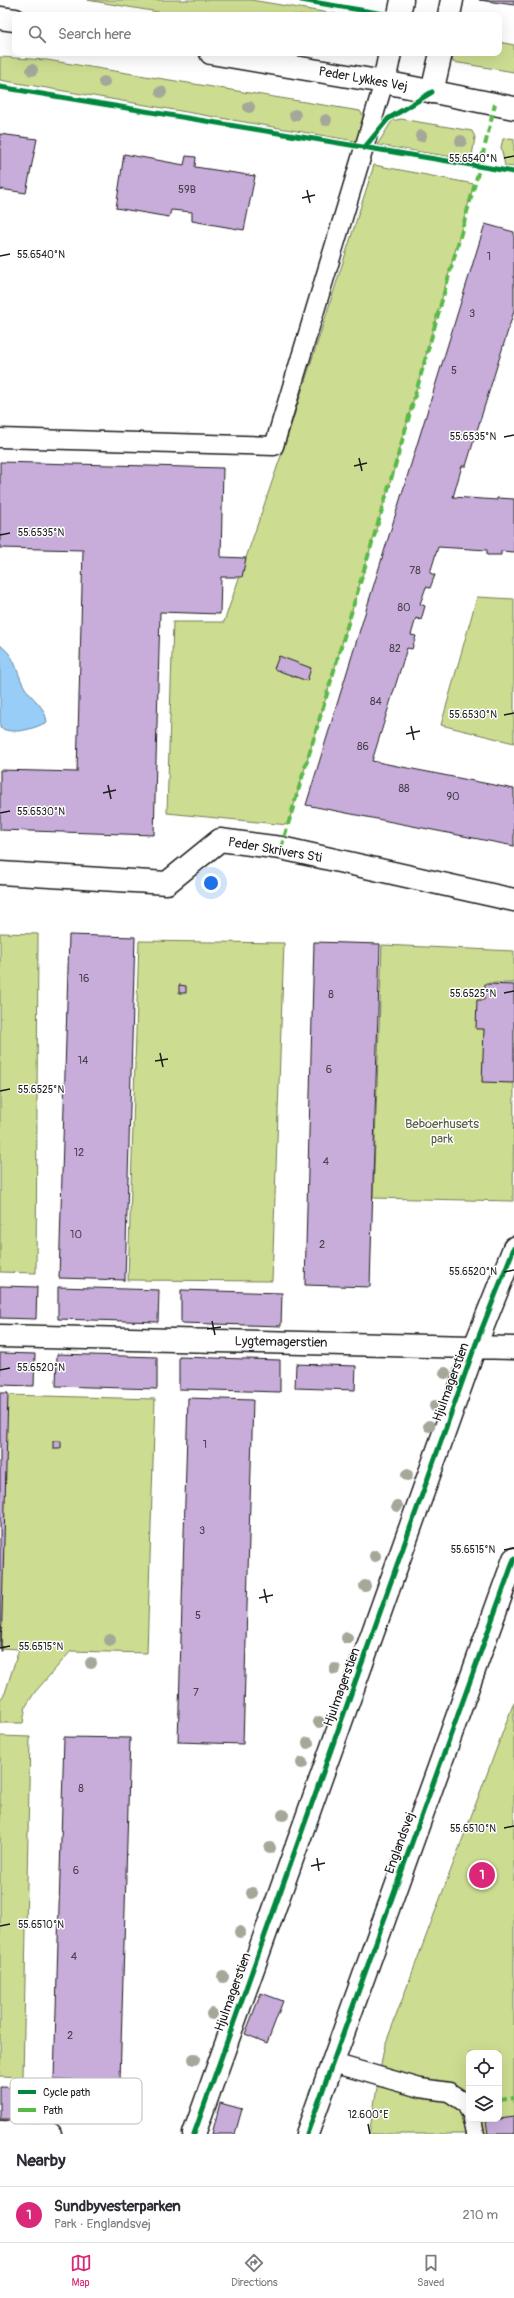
<!DOCTYPE html>
<meta charset="utf-8">
<style>
:root{--surface:#fff;--page:#f7f7f7;--text:#2b2b33;--muted:#7c7c81;--line:#e1e1e2;--accent:#db2777}
body{margin:0;font-family:Pangolin,sans-serif;background:var(--page);color:var(--text)}
.controls{position:absolute;right:12px;bottom:12px;display:grid;overflow:hidden;border-radius:8px;box-shadow:0 4px 16px #0002}
.controls button{width:36px;height:36px;display:grid;place-items:center;padding:0;border:0;border-bottom:1px solid var(--line);background:var(--surface);color:var(--text);font:20px sans-serif}
.you{position:absolute;left:211px;top:883px;width:14px;height:14px;margin:-10px;border:3px solid #fff;border-radius:50%;background:#1a73e8;box-shadow:0 0 0 6px #1a73e833}
.badge{display:grid;place-items:center;width:26px;height:26px;border-radius:50%;background:var(--accent);color:#fff;font-size:13px;font-weight:700}
.pin{position:absolute;translate:-50% -50%;border:2px solid #fff;box-shadow:0 1px 4px #0006}
.list{margin:0;padding:0;list-style:none}
h2{display:flex;justify-content:space-between;align-items:center;height:52px;margin:0;padding:0 16px;font-size:17px}
h2 small{font-size:13px;font-weight:400;color:var(--muted)}
.list li{display:grid;grid-template-columns:26px 1fr auto;gap:12px;align-items:center;box-sizing:border-box;height:56px;padding:0 16px;border-top:1px solid var(--line)}
.list b{display:block;font-size:15px;white-space:nowrap}
.list p{margin:0;font-size:13px;white-space:nowrap;color:var(--muted)}
.list em{font-size:13px;font-style:normal;color:var(--muted)}
.icon{flex:none;width:22px;height:22px;fill:none;stroke:currentColor;stroke-width:2;stroke-linecap:round;stroke-linejoin:round}
.map{position:relative;flex:none;width:514px;height:2134px;overflow:hidden}
.search{position:absolute;background:var(--surface);box-shadow:0 4px 16px #0002;left:12px;right:12px;top:12px;height:44px;display:flex;align-items:center;gap:10px;box-sizing:border-box;padding:0 14px;border-radius:8px;color:var(--muted);font-size:15px}
.sheet{height:108px;background:var(--surface)}
nav{display:flex;justify-content:space-around;align-items:center;box-sizing:border-box;height:56px;border-top:1px solid var(--line);background:var(--surface);font-size:11px;color:var(--muted)}
nav a{display:grid;justify-items:center;gap:2px}
nav .on{color:var(--accent)}
.map>svg:first-child{display:block}
.green{fill:#ccdd91;stroke:#747c56;fill-rule:evenodd}
.water{fill:#97cdf6;stroke:#66869f}
.building{fill:#c8addb;stroke:#1c1c1c}
.lines{fill:none;stroke-linecap:round;stroke-linejoin:round}
.service-casing{stroke:#1c1c1c;stroke-width:21}
.minor-casing{stroke:#1c1c1c;stroke-width:25}
.tertiary-casing{stroke:#1c1c1c;stroke-width:25}
.service{stroke:#fff;stroke-width:18}
.minor{stroke:#fff;stroke-width:22}
.tertiary{stroke:#fff;stroke-width:22}
.quiet{stroke:#58b947;stroke-width:4;stroke-dasharray:8 4;stroke-linecap:butt}
.cycleway-casing{stroke:#fff;stroke-width:8}
.cycleway{stroke:#00873e;stroke-width:5}
.tree{fill:#a4a899}
.ticks{fill:none;stroke:#1c1c1c;stroke-width:1.5}
.labels{text-anchor:middle;dominant-baseline:central;stroke-width:3;stroke-linejoin:round;paint-order:stroke}
.number-label{font-size:11px;fill:#47404c}
.street-label{font-size:13px;fill:#1c1c1c;stroke:#fff}
.park-label{font-size:13px;fill:#5a6045;stroke:#fff}
.key{fill:#fff;stroke:#bbb;stroke-width:1}
.key-label{font-size:11px;fill:#1c1c1c}
.ticks-label{font-size:10px;text-anchor:middle;fill:#1c1c1c;stroke:#fff;stroke-width:3;stroke-linejoin:round;paint-order:stroke}
</style>
<div class="map">
<svg width="514" height="2134" viewBox="0 0 514 2134">
<rect width="100%" height="100%" fill="#fff"/>
<filter id="ink" filterUnits="userSpaceOnUse"><feTurbulence type="fractalNoise" baseFrequency=".025" numOctaves="2"/><feDisplacementMap in="SourceGraphic" scale="8" xChannelSelector="R" yChannelSelector="G"/><feConvolveMatrix kernelMatrix="1 2 1 2 8 2 1 2 1" color-interpolation-filters="sRGB"/></filter>
<g filter="url(#ink)">
<path class="green" d="M87,0H251L341,15H176Z
M499,42L514,45V72L453,62L451,53H499Z
M0,57L47,60L360,111L364,117L360,137L355,141L0,80Z
M401,119L472,131L475,137L472,156L459,158L377,145L392,121Z
M510,138L514,139V167L505,166L501,147L503,139Z
M374,165L474,184L395,466L288,825L167,813L173,622H224L285,444Z
M477,597L514,599V743L441,725Z
M0,933L38,934L36,1273L0,1272Z
M139,941L284,943L272,1281L128,1280Z
M382,945L514,951V983H489L486,1080L514,1082L513,1201L373,1198Z
M6,1395L155,1399L147,1653L71,1651L35,1692L26,1706L23,1723H0V1700L5,1693L19,1649L0,1648Z
M514,1702V2134H369L384,2048ZM469,2053H499V2119H469Z
M0,1736L30,1737L23,2077L0,2076Z"/>
<path class="water" d="M0,645C18,659 15,671 25,688C33,700 45,706 47,722C33,729 15,735 0,728Z"/>
<path class="building" d="M479,0H514V5Z
M0,134L37,139L26,193L0,189Z
M124,154L184,165L186,156L196,157L195,167L255,176L244,230L192,221V212L171,210L169,217L116,208Z
M485,224L514,232V311L466,466H462L453,497L497,500V498L514,499V552L501,551V555H487V550L438,547L430,573L435,575L430,588L426,587L420,604L425,606L421,620L416,618L411,635L416,636L412,649L407,648L372,761L514,789V846L306,805Z
M0,462L223,468L221,557L246,558L242,577H221L220,614L160,612L154,835L0,830V770L77,772L83,550L0,548Z
M279,656L311,668L307,681L274,669Z
M69,935L135,937L125,1280L59,1278Z
M314,942L380,944L370,1287L305,1285Z
M485,984L514,985V1083L482,1082L484,1029H476L477,1000H484Z
M179,985L186,986V993H179Z
M0,1286L37,1287L36,1319L0,1318Z
M58,1287L159,1290L158,1322L58,1319Z
M181,1290L282,1293L281,1326L181,1323Z
M0,1353L35,1354L34,1386L0,1385Z
M57,1354L157,1357V1389L56,1386Z
M179,1357L280,1360V1392L179,1389Z
M296,1364L356,1366L355,1390L295,1388Z
M0,1393H8L1,1651H0Z
M188,1398L253,1400L243,1744L178,1742Z
M53,1441H61V1448H53Z
M64,1737L130,1738L120,2081L54,2079Z
M261,1993L283,2001L267,2043L245,2034Z
M0,2087L32,2088L31,2119H0Z
M220,2103L242,2109L235,2134H212Z
M514,2117V2134H488L486,2121Z"/>
<g class="lines">
<defs>
<path id="service" d="M0,438L274,446L384,82
M333,2063L420,2088L449,2092L467,2104L469,2110
M472,2119L475,2134"/>
<path id="minor" d="M399,15L402,0
M449,15L452,0
M384,82L390,53
M432,92L441,53
M0,873L167,883L220,840L281,848L514,900
M0,1336L514,1348
M0,2132L50,2134
M194,2134L475,1346L514,1248"/>
<path id="tertiary" d="M0,18L15,20
M211,53L384,82L514,108
M307,2134L514,1559"/>
</defs>
<use href="#service" class="service-casing"/>
<use href="#minor" class="minor-casing"/>
<use href="#tertiary" class="tertiary-casing"/>
<use href="#service" class="service"/>
<use href="#minor" class="minor"/>
<use href="#tertiary" class="tertiary"/>
<path class="quiet" d="M281,848L395,466L480,166L495,104
M499,2099L514,2097
M467,2104L469,2103"/>
<defs>
<path id="cycleway" d="M301,0L390,15
M0,87L514,172
M364,148L388,119L432,92
M194,2134L475,1346L514,1248
M307,2134L514,1559"/>
</defs>
<use href="#cycleway" class="cycleway-casing"/>
<use href="#cycleway" class="cycleway"/>
</g>
<g class="tree">
<circle cx="32" cy="70" r="6"/>
<circle cx="104" cy="82" r="6"/>
<circle cx="161" cy="92" r="6"/>
<circle cx="249" cy="107" r="6"/>
<circle cx="295" cy="115" r="6"/>
<circle cx="326" cy="120" r="6"/>
<circle cx="421" cy="136" r="6"/>
<circle cx="461" cy="141" r="6"/>
<circle cx="445" cy="1373" r="6"/>
<circle cx="435" cy="1406" r="6"/>
<circle cx="429" cy="1426" r="6"/>
<circle cx="407" cy="1475" r="6"/>
<circle cx="397" cy="1506" r="6"/>
<circle cx="375" cy="1556" r="6"/>
<circle cx="365" cy="1586" r="6"/>
<circle cx="347" cy="1638" r="6"/>
<circle cx="110" cy="1640" r="6"/>
<circle cx="91" cy="1663" r="6"/>
<circle cx="335" cy="1669" r="6"/>
<circle cx="319" cy="1722" r="6"/>
<circle cx="308" cy="1743" r="6"/>
<circle cx="302" cy="1763" r="6"/>
<circle cx="283" cy="1815" r="6"/>
<circle cx="270" cy="1848" r="6"/>
<circle cx="252" cy="1893" r="6"/>
<circle cx="240" cy="1932" r="6"/>
<circle cx="223" cy="1977" r="6"/>
<circle cx="212" cy="2014" r="6"/>
<circle cx="194" cy="2059" r="6"/>
</g>
</g>
<path class="ticks" d="M504,158L514,156M307,190L310,203M302,198L315,195M0,256L10,254M504,437L514,435M359,458L362,471M354,466L367,463M0,535L10,533M504,715L514,713M411,726L414,740M406,734L420,731M108,785L111,799M103,793L116,790M0,813L10,811M504,993L514,991M160,1053L163,1067M155,1061L168,1059M0,1091L10,1089M504,1272L514,1270M212,1321L215,1335M207,1329L221,1327M0,1370L10,1368M504,1550L514,1548M264,1589L267,1603M259,1598L273,1595M0,1648L10,1646M504,1828L514,1826M317,1858L319,1871M311,1866L325,1863M0,1926L10,1924M368,2124L370,2134"/>
<g class="labels">
<g class="number-label">
<text x="187" y="189">59B</text>
<text x="489" y="256">1</text>
<text x="472" y="313">3</text>
<text x="454" y="370">5</text>
<text x="415" y="570">78</text>
<text x="404" y="607">80</text>
<text x="395" y="648">82</text>
<text x="376" y="701">84</text>
<text x="363" y="746">86</text>
<text x="404" y="788">88</text>
<text x="453" y="796">90</text>
<text x="84" y="978">16</text>
<text x="331" y="994">8</text>
<text x="83" y="1060">14</text>
<text x="329" y="1069">6</text>
<text x="79" y="1152">12</text>
<text x="326" y="1161">4</text>
<text x="76" y="1234">10</text>
<text x="322" y="1244">2</text>
<text x="205" y="1444">1</text>
<text x="202" y="1530">3</text>
<text x="198" y="1615">5</text>
<text x="196" y="1692">7</text>
<text x="81" y="1788">8</text>
<text x="76" y="1870">6</text>
<text x="74" y="1956">4</text>
<text x="70" y="2035">2</text>
</g>
<g class="street-label">
<text transform="translate(363 79) rotate(10)">Peder Lykkes Vej</text>
<text transform="translate(275 850) rotate(10)">Peder Skrivers Sti</text>
<text transform="translate(281 1342) rotate(1)">Lygtemagerstien</text>
<text transform="translate(451 1382) rotate(-70)">Hjulmagerstien</text>
<text transform="translate(342 1687) rotate(-70)">Hjulmagerstien</text>
<text transform="translate(400 1843) rotate(-70)">Englandsvej</text>
<text transform="translate(233 1992) rotate(-70)">Hjulmagerstien</text>
</g>
<g class="park-label">
<text x="442" y="1124">Beboerhusets<tspan x="442" dy="15">park</tspan></text>
</g>
</g>
<rect x="10" y="2078" width="132" height="46" rx="6" class="key"/>
<rect x="18" y="2090" width="18" height="4" fill="#00873e"/>
<rect x="18" y="2108" width="18" height="4" fill="#58b947"/>
<g class="key-label">
<text x="43" y="2096">Cycle path</text>
<text x="43" y="2114">Path</text>
</g>
<g class="ticks-label">
<text x="473" y="162">55.6540°N</text>
<text x="41" y="258">55.6540°N</text>
<text x="473" y="440">55.6535°N</text>
<text x="41" y="536">55.6535°N</text>
<text x="473" y="718">55.6530°N</text>
<text x="41" y="815">55.6530°N</text>
<text x="473" y="997">55.6525°N</text>
<text x="41" y="1093">55.6525°N</text>
<text x="473" y="1275">55.6520°N</text>
<text x="41" y="1371">55.6520°N</text>
<text x="473" y="1553">55.6515°N</text>
<text x="41" y="1650">55.6515°N</text>
<text x="473" y="1832">55.6510°N</text>
<text x="41" y="1928">55.6510°N</text>
<text x="368" y="2118">12.600°E</text>
</g>
</svg>
<div class="controls">
<button><svg class="icon" aria-label="locate" viewBox="0 0 24 24"><circle cx="12" cy="12" r="6"/><path d="M12 2v4M12 18v4M2 12h4M18 12h4"/></svg></button>
<button><svg class="icon" aria-label="layers" viewBox="0 0 24 24"><path d="M12 4l9 5-9 5-9-5zM3 14l9 5 9-5"/></svg></button>
</div>
<div class="you"></div>
<div class="pin badge" style="left:482px;top:1875px">1</div>
<div class="search"><svg class="icon" aria-label="search" viewBox="0 0 24 24"><circle cx="10" cy="10" r="6"/><path d="M15 15l6 6"/></svg>Search here</div>
</div>
<section class="sheet">
<h2>Nearby<small></small></h2>
<ul class="list">
<li><span class="badge">1</span><div><b>Sundbyvesterparken</b><p>Park · Englandsvej</p></div><em>210 m</em></li>
</ul>
</section>
<nav>
<a class="on"><svg class="icon" aria-label="map" viewBox="0 0 24 24"><path d="M3 6l6-2 6 2 6-2v14l-6 2-6-2-6 2zM9 4v14M15 6v14"/></svg>Map</a>
<a><svg class="icon" aria-label="directions" viewBox="0 0 24 24"><path d="M12 3l9 9-9 9-9-9zM9 14v-3h6M13 9l2 2-2 2"/></svg>Directions</a>
<a><svg class="icon" aria-label="saved" viewBox="0 0 24 24"><path d="M7 4h10v16l-5-4-5 4z"/></svg>Saved</a>
</nav>
